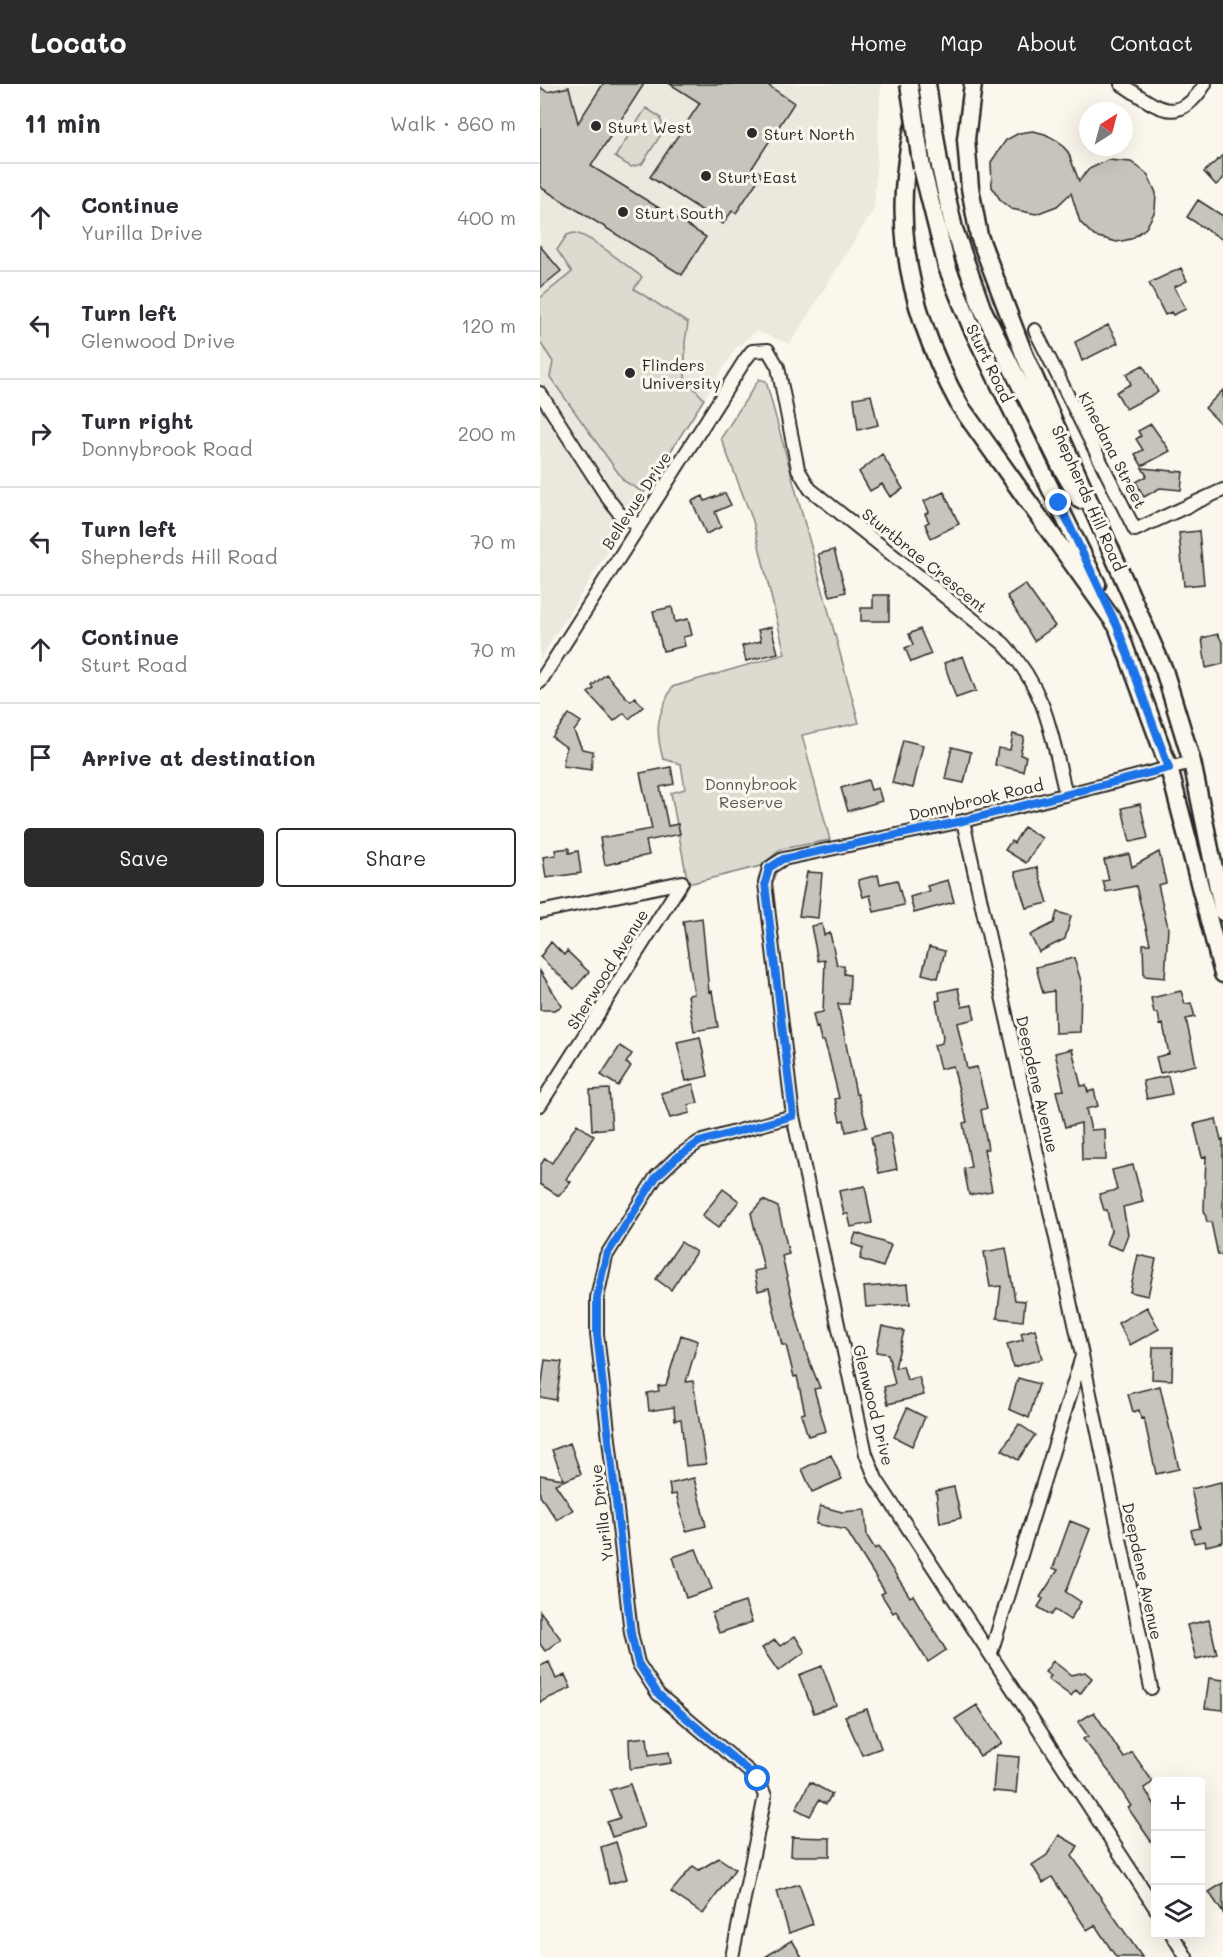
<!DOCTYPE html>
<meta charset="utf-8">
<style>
:root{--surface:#fff;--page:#f7f7f7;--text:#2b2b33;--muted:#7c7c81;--line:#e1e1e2;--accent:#2b2b2b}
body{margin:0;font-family:Mali,sans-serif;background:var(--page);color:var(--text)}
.controls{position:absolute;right:18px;bottom:18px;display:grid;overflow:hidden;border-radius:6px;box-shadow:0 6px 24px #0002}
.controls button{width:54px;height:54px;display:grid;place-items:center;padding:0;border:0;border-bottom:2px solid var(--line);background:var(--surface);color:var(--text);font:30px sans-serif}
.compass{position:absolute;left:539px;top:18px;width:54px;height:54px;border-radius:50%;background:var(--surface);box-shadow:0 6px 24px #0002;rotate:36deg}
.stop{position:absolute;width:18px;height:18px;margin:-14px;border:4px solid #1a73e8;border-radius:50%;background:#fff}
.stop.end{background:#1a73e8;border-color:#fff;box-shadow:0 2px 6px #0008}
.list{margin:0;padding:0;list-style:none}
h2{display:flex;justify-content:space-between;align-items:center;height:78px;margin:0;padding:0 24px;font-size:26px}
h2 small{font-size:20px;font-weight:400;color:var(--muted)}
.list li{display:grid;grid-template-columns:39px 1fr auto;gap:18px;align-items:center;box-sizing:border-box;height:108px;padding:0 24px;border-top:2px solid var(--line)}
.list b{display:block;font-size:22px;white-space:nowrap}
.list p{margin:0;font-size:20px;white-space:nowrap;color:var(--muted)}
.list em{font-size:20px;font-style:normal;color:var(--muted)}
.actions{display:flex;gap:12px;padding:18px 24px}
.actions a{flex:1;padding:14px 0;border:2px solid var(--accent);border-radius:6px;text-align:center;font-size:21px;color:var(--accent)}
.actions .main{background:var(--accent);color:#fff}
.icon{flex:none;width:33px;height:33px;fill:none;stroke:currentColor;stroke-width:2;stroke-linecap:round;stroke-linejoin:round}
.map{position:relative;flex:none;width:683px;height:1873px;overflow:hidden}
header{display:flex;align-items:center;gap:36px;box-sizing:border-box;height:84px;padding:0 30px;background:var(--accent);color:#fff}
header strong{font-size:28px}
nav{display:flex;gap:33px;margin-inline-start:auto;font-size:21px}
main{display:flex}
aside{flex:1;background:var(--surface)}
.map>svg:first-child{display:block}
.built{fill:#ebe8de}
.green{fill:#dddad0;stroke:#84827e;stroke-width:1.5}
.building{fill:#c7c4bc;stroke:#2b2b2b;stroke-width:1.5}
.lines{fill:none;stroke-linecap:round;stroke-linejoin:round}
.minor-casing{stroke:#2b2b2b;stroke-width:16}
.secondary-casing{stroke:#2b2b2b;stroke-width:21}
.minor{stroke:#fbf7ec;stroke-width:12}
.secondary{stroke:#fbf7ec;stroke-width:16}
.secondary-bridge-casing{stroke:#2b2b2b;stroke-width:21;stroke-linecap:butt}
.secondary-bridge{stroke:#fbf7ec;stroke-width:16}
.route{stroke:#1a73e8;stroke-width:8}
.poi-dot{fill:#2b2b2b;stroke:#fbf7ec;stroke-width:2}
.labels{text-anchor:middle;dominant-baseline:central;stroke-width:6;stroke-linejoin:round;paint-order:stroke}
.poi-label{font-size:16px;fill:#2b2b2b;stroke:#fbf7ec;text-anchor:start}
.street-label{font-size:16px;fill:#2b2b2b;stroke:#fbf7ec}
.park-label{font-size:16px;fill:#585754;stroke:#fbf7ec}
</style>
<header>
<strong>Locato</strong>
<nav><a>Home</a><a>Map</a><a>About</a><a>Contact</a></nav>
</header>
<main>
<aside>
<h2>11 min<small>Walk · 860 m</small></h2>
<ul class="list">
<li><svg class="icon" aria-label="ahead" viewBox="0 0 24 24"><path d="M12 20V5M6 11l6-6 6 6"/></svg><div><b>Continue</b><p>Yurilla Drive</p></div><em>400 m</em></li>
<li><svg class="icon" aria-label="left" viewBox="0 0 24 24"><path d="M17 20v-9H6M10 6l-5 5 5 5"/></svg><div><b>Turn left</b><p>Glenwood Drive</p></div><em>120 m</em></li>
<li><svg class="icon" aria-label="right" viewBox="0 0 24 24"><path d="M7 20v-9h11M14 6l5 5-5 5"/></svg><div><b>Turn right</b><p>Donnybrook Road</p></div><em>200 m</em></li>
<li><svg class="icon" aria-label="left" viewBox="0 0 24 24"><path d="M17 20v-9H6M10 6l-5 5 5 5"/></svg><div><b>Turn left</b><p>Shepherds Hill Road</p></div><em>70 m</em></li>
<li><svg class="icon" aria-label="ahead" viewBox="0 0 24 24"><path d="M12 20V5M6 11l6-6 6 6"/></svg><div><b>Continue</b><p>Sturt Road</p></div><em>70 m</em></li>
<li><svg class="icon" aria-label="arrive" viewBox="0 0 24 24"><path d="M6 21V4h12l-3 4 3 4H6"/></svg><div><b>Arrive at destination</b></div></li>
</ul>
<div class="actions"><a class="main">Save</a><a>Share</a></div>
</aside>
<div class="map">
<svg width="683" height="1873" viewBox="0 0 683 1873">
<rect width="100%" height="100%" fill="#fbf7ec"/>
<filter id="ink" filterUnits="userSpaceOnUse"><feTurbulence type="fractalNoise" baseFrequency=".0167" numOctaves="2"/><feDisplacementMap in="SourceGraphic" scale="12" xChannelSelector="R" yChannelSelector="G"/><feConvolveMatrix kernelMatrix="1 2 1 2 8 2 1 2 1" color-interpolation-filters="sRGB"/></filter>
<g filter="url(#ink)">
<path class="built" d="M0,0H341L334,125L250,260L216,247L196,264L0,575Z"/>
<path class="green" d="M106,24L120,33L124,46L102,80L91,83L75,73Z
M34,149C51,151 86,182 102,193L94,205L148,239L145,258V294L164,315L104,409L84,397L10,293L13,278L0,258V214L32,188L17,166L27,151Z
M219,295L226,297L319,639L262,651L290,756L241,765L221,782L148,800L131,709L145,705L141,680L123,675C114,643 118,631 132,603L245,570L213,437L181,354Z"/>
<path class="building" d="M63,0H104L51,82L166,153L142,191L0,103V3L7,8L29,3L38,39Z
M130,0H226L254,19L212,84L222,90L196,129L192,127L183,140L110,93L160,19Z
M493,47L505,50L518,57L528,68L539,97L549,85L568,76L591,78L601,85L608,91L616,109L615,127L606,144L591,155L577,158L554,152L540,138L531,109L517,122L496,130L471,125L461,117L452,103L451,78L466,56L479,49Z
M683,71V95L676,101L664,88Z
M658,116L683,132V156L647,133Z
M0,162L21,187L0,204Z
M641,184L647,197L634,203L646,225L633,231L631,228L625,231L609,199Z
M568,241L578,259L542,277L535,258Z
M603,281L618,308L586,325L576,308L591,300L586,290Z
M683,306V342L665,324Z
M331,311L338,341L318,346L314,314Z
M611,340L630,367L602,382L595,370L603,366L596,355L601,352L598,347Z
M342,370L363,405L350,413L342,400L330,407L319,388Z
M602,384L643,388L641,406L620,404L604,413L596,398L607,392Z
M404,408L419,440L391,454L385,440L389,438L385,430L389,428L384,417Z
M185,409L191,421L175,428L181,443L166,450L152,417L163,412L165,417Z
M659,447L664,500L644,502L639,449Z
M294,466L306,508L290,512L278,470Z
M485,500L515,542L494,557L467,512Z
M333,511H349V537H321V524H333Z
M132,523L135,538L148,535L152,551L143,553L145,562L123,567L113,527Z
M231,543L238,569L206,577L202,562L221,557L218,546Z
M380,545L391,570L371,578L365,564L373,561L369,550Z
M678,550L683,560V580L666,584L662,554Z
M423,572L436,607L416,614L404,579Z
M66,590L85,612L91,617L95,613L103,623L89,635L84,629L74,637L48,609L54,605L52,602Z
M29,630L41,638L34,647L42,665L53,667L51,686L23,682L26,663L12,653Z
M473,650L484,653L480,671L486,672L483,687L455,681L458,664L470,666Z
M363,656L383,661L373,704L352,699Z
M412,663L431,668L424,699L405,695Z
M131,683L134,700L120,703L128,742L138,740L140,750L106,757L109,771L65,781L60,754L112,745L100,689Z
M328,696L331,706L338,704L342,717L308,727L301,704Z
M600,720L608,754L590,758L582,724Z
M484,743L502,754L486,779L465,766L471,757L474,759Z
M29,764V769L38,767L41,789L6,794L3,773L16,771L15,766Z
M619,768L626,799L618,801L628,843L625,894L604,892L603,860H610L596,802L566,808L563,797L569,796L564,776L589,770L592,783Z
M497,783L508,819L486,824L475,788Z
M267,788L282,789L278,834L259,832Z
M338,791L340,800L357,796L364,821L334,828L330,811L323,813L318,796Z
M408,796L414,818L374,829L370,813L389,807L387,802Z
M517,828L531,832L525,855L499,868L490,851L514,839Z
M162,834L169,908L172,907L178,943L154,947L148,911L154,910L143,837Z
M282,840L284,851L290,849L297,881L304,882V890L310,891L309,920H298L316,1010H318L327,1043L306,1048L304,1036L300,1037L295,1015L299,1014L288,969L284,957H281L278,943L276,944L273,930L283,928L285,876L278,877L271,842Z
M11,858L24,871L27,867L49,888L34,905L0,873Z
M389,863L405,867L398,894L382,890Z
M534,874L541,897L540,948L515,949L514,907L503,909L496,883Z
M0,887L22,922L15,926H0Z
M418,904L422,923L432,921L435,935L417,939L427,985L437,983L447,1024L441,1026L448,1065H444L452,1107L429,1111L424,1085L431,1083L423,1039L427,1038L413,982L400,985L394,961L402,959L403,953L396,917L400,916L399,908Z
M641,907L645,920L651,919L655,933L646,935L656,981L620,989L616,973L629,970L623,940L620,941L618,929H614L611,914Z
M160,953L168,992L146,997L137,958Z
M80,962L92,970L86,979L91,982L78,1002L61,991Z
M532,965L541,1002L546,1001L548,1008L554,1006L558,1022L546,1025L551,1046L565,1045L566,1076H542L541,1039L525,1043L516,1007L524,1006L515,969Z
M628,992L632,1010L607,1015L603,997Z
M153,1000L158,1019L148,1021L150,1029L130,1034L121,1009Z
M69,1005L72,1044L52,1046L50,1006Z
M676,1035L681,1056L683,1055V1170L678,1171L671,1138H667L664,1126L666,1072L662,1073L654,1040Z
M37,1040L54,1052L26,1095L31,1098L19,1112L0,1100V1082L5,1074L12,1079Z
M350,1049L357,1085L339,1089L331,1053Z
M593,1081L603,1118L583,1123L588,1150L582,1166L566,1160L571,1147L567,1126H564L559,1110L577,1106L572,1086Z
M325,1102L332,1139L311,1143L308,1130H304L299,1107Z
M183,1105L199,1117L178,1144L162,1132Z
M223,1116L238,1123L249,1170L242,1172L254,1224L267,1271L280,1304L274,1305L286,1347L268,1352L261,1330L265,1329L257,1292L254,1293L246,1261H242L229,1204L218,1207L214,1187L224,1185L211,1129Z
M316,1149L351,1161L343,1183L320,1175L323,1164L312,1160Z
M141,1158L156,1168L131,1206L116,1195Z
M466,1164L475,1216L485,1217L483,1237L457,1234L461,1202L450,1203L444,1168Z
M598,1171L616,1175L608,1212L590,1208Z
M368,1200L370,1220L326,1223L324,1203Z
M607,1223L619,1245L590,1261L578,1239Z
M342,1242L364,1247L355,1284L363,1282L367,1296L379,1293L384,1311L348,1320L344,1303L355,1300L348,1270L336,1268Z
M495,1245L502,1275L473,1283L467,1260L483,1256L481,1249Z
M141,1251L158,1257L146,1298L153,1297L166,1380L146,1382L141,1335L135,1336L134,1323L109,1327L107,1309L119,1307L118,1302L126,1301Z
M613,1263H633L632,1296L612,1295Z
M5,1276L22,1278L16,1316L0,1313Z
M478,1294L499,1300L489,1334L469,1325Z
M620,1302L639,1385L616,1390L604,1334L601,1335L599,1326L593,1328L588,1310Z
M367,1324L385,1333L372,1362L354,1353Z
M479,1340L495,1351L478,1376L462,1366Z
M30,1359L41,1390L15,1400L33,1426L17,1436L0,1412V1391L23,1395L12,1366Z
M291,1371L302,1395L272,1408L262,1385Z
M154,1394L166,1442L146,1447L136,1410L131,1411L129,1400Z
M681,1398L683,1458L666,1462L665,1457L654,1459L651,1446L660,1444L651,1405Z
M414,1403L421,1434L400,1439L396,1407Z
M280,1422L302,1428L325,1426L327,1452L335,1465L338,1463L370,1513L373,1511L406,1566L388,1578L356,1527L353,1529L341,1510L345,1508L306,1446L276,1440Z
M530,1437L550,1445L526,1508L541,1518L530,1536L515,1526L511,1531L498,1523L503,1515L500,1513L518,1486L513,1484Z
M156,1465L172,1505L146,1514L133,1473Z
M205,1518L212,1538L179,1549L172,1529Z
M0,1527L21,1555L5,1567L0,1560Z
M669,1536L677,1570L656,1575L647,1541Z
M255,1552L265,1568L238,1587L222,1564L235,1556L240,1562Z
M513,1577L531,1591L545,1588L552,1594L540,1610L536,1606L531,1612L508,1595L511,1592L505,1588Z
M9,1578L16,1595L25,1591L31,1604L0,1618V1582Z
M282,1582L296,1621L274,1629L259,1591Z
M669,1594L683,1596V1626L665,1624Z
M437,1621L462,1659L440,1672L415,1635Z
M327,1625L341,1664L322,1671L305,1632Z
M554,1628L584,1674L592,1668L613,1698L604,1704L615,1721V1763L588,1724L591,1722L570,1689L543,1655L548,1652L538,1638Z
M107,1653L109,1671L129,1668L131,1679L90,1685L89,1655Z
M456,1671L479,1673L476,1709L453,1707Z
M270,1698L292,1710L286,1720L279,1716L270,1732L256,1725Z
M90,1700L104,1743L72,1753L67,1738L80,1734L70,1706Z
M519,1751L538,1762L532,1772L602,1873H576L555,1841L547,1846L512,1793L503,1799L492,1781L507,1771Z
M252,1753L290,1754V1772H251Z
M76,1758L87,1795L69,1800L61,1763Z
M179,1774L195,1785L163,1830L131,1808L153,1782L159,1786Z
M683,1799V1829L669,1808Z
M259,1800L273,1840L249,1849L237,1807Z
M252,1856L262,1873H225Z"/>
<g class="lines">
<defs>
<path id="minor" d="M581,0C616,22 637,45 665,0
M495,246L595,446L683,406
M0,309L67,413L79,429L99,442
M0,598L205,276L212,267L228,266L238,283L258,385L270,405L464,560C508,609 511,650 526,711
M423,737L542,1271L611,1604
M0,828L142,798
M0,1021L142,798
M451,1569L542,1272
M616,1825L336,1395L326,1370L253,1032L225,799L229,784L243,775L423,737L652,678
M632,1850L646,1873
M192,1873L225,1712L218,1695L118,1610L98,1579L91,1549L57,1250V1214L66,1172L116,1093L136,1074L159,1058L253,1032"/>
<path id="secondary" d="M387,0C344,113 363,218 420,322L577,542L629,684L683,890
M433,0L426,55L430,104L439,152L484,270L624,586L652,678L683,828
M399,78L414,145L442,224L521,383L540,416
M382,84L407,183L431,242L557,500"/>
</defs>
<use href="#minor" class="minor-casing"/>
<use href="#secondary" class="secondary-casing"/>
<use href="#minor" class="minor"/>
<use href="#secondary" class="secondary"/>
<defs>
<path id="secondary-bridge" d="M369,0L382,84
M387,0L399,78"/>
</defs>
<use href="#secondary-bridge" class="secondary-bridge-casing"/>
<use href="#secondary-bridge" class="secondary-bridge"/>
</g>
</g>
<g class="lines" filter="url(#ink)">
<path class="route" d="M218,1695L118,1610L98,1579L91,1549L57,1250V1214L66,1172L116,1093L136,1074L159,1058L253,1032L225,799L229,784L243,775L423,737L629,684L577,542L519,419"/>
</g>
<g class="poi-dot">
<circle cx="56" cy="42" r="6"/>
<circle cx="212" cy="49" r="6"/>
<circle cx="166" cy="92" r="6"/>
<circle cx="83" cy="128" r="6"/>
<circle cx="90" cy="289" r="6"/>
</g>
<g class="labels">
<g class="poi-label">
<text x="68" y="42">Sturt West</text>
<text x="224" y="49">Sturt North</text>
<text x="178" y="92">Sturt East</text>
<text x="95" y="128">Sturt South</text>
<text x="102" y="280">Flinders<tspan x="102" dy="18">University</tspan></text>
</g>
<g class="street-label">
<text transform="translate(450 279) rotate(64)">Sturt Road</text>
<text transform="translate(573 366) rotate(63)">Kinedana Street</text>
<text transform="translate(549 414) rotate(66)">Shepherds Hill Road</text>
<text transform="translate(96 416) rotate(-57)">Bellevue Drive</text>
<text transform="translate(385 476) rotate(39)">Sturtbrae Crescent</text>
<text transform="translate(436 715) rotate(-13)">Donnybrook Road</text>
<text transform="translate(67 885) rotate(-58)">Sherwood Avenue</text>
<text transform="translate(498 1000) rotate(77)">Deepdene Avenue</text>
<text transform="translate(334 1321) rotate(76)">Glenwood Drive</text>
<text transform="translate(61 1429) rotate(-97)">Yurilla Drive</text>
<text transform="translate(603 1487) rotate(78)">Deepdene Avenue</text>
</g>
<g class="park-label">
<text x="211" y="699">Donnybrook<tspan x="211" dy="18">Reserve</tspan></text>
</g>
</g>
</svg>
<div class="controls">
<button>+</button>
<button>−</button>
<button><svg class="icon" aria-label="layers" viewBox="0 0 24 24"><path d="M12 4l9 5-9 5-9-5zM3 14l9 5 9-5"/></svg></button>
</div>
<svg class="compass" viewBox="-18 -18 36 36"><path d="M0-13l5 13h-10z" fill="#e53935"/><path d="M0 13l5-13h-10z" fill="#7c7c81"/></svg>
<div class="stop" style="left:218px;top:1695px"></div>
<div class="stop end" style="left:519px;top:419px"></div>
</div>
</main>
